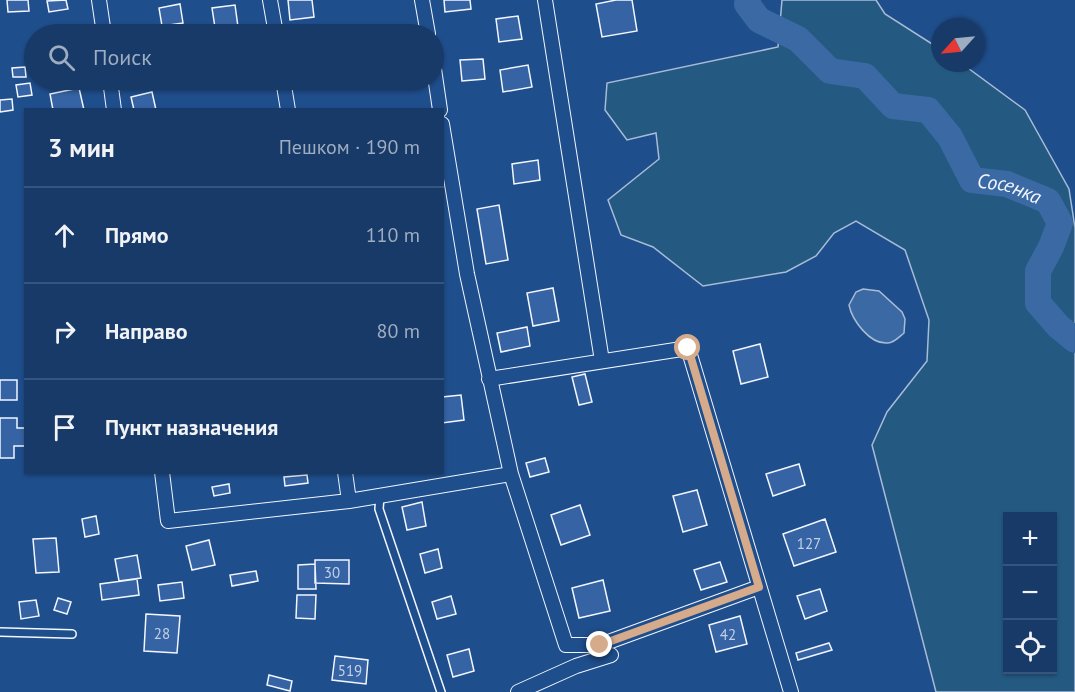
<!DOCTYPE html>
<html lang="ru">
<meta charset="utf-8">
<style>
:root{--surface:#173a69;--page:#20416f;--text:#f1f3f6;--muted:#9eadc0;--line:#36547d}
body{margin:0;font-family:"PT Sans",sans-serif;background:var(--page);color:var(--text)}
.controls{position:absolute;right:18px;bottom:18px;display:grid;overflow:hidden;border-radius:0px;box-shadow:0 2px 4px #0004}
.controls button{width:54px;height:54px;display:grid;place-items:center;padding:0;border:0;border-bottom:2px solid var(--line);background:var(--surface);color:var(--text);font:30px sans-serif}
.compass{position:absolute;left:931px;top:18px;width:54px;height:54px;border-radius:50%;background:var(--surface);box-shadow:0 2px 4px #0004;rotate:243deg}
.stop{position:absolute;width:18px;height:18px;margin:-14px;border:4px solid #d6ab8b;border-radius:50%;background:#fff}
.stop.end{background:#d6ab8b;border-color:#fff;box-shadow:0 2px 6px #0008}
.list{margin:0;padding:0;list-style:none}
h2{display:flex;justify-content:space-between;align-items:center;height:78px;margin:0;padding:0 24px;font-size:26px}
h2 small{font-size:20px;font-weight:400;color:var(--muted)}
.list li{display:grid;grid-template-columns:39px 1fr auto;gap:18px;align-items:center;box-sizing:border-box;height:96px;padding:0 24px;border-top:2px solid var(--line)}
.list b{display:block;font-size:22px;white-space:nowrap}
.list em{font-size:20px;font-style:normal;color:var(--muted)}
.icon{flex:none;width:33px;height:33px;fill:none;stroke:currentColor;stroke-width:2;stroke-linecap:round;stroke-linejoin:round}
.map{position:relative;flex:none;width:1075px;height:692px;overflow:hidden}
.search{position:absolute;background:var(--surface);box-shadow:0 2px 4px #0004;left:24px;top:24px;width:420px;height:66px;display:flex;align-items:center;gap:15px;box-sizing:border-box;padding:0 21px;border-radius:33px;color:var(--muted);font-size:22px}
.panel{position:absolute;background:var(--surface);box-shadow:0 2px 4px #0004;left:24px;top:108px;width:420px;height:366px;border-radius:0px}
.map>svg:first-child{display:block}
.green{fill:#245a82;stroke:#a8bbd7;stroke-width:1.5;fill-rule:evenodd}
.water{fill:#3b69a3;stroke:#a8bbd7;stroke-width:1.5}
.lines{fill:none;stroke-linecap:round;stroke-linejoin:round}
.river{stroke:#3b69a3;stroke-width:26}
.building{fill:#3563a3;stroke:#f2f6ff;stroke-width:1.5}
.lane-casing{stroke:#f2f6ff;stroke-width:10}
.street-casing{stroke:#f2f6ff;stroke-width:16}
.lane{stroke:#1f4e8c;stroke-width:7}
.street{stroke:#1f4e8c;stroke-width:14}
.route{stroke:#d6ab8b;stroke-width:8}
.labels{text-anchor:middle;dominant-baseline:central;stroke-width:4.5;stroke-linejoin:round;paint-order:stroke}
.number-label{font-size:15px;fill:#c3d1e8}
.water-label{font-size:20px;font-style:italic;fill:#f2f6ff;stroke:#1f4e8c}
</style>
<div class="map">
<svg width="1075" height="692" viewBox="0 0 1075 692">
<rect width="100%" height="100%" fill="#1f4e8c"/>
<path class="green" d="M782,0H876L885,14L940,49V63H961L1025,110L1069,189L1075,228V692H936L872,445L887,412L927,361L929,320L905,250L856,221L834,233L816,256L786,272L703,286L653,247L621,235L608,200L659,159L656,133L627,140L605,110L607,83L778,47ZM1008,516H1052V670H1008Z"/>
<path class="water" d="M863,289L879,291L902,312L905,319L904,333C899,337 894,343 888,343C870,345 852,320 849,305L856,292Z"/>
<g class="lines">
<path class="river" id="s1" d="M748,0L747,4L759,20L798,39L830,71L865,76L893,106L928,110L950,137L972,180L1007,184L1048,201L1060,223L1051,247L1038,271V303L1058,326L1075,340"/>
</g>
<path class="building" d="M7,0H28L29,11L8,12Z
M66,0L68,9L49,12L47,1Z
M288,0H312L314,17L290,20Z
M444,0H470L471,9L445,12Z
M616,0H632L637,31L602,37L596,4Z
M180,4L183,23L162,26L159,8Z
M235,5L239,34H216L212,8Z
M518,16L522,39L499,42L496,19Z
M72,27L73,34H42V32Z
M147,28L148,34H122V32Z
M483,59L485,79L462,81L460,60Z
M528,65L532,87L503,92L500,70Z
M25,67L26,77H13L12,68Z
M376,80H405L406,83L377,87Z
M30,83L32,95L18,97L16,85Z
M79,88L84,110H53L50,94Z
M152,92L156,110H134L131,97Z
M12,99L13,110L0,112V100Z
M538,160L540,180L514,184L512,164Z
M499,205L508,260L486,264L477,209Z
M553,288L559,321L533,326L527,293Z
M527,327L530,346L501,352L497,333Z
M760,344L768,377L741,384L733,351Z
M585,374L592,402L579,405L572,377Z
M0,380H17V400H0Z
M461,395L464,420L442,423V397Z
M0,418H17V428H26V446H14V458H0Z
M545,458L549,472L530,477L526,463Z
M799,464L805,485L773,496L766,474Z
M307,475L308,483L285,486L284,477Z
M229,484L230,493L214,496L212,487Z
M697,490L707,525L683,532L673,496Z
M422,502L426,526L407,530L402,507Z
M580,505L590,535L561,545L551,515Z
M96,516L99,534L85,537L82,519Z
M825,519L836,552L794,566L783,534Z
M56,538L59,572L36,573L33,539Z
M209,540L215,565L192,570L186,546Z
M438,549L442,568L425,573L420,554Z
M137,555L141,578L119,581L115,559Z
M315,560H349V584L315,583Z
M720,562L727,582L701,590L694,570Z
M315,564L316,589H298V565Z
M256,571L258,581L232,586L230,575Z
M137,579L139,595L102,600L100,584Z
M603,580L610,611L579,618L572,588Z
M182,582L184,598L160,601L158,585Z
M820,589L827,611L805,619L797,596Z
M297,595H316L315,619L296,618Z
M451,596L456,614L437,619L432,602Z
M58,598L71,602L67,614L54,610Z
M36,600L39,616L21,619L19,602Z
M146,614L180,616L177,653L144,651Z
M740,616L747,644L716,652L709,625Z
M829,643L832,650L798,660L796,653Z
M469,649L474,671L453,677L447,655Z
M335,656L368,660L366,684L332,680Z
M269,675L292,681L290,691L267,685Z"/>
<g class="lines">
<defs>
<path id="lane" d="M380,496L379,509L441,692
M0,632L72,634"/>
<path id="street" d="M99,0L104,34
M270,0L276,34
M422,0L428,34
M545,0L602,361
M434,69L440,110
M110,80L114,110
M283,80L288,110
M442,124L467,274L511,474L566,645H600L759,587
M489,379L688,348L791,692
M162,472L168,521L349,501L511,474
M345,472L349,501
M518,692L576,666L611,655"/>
</defs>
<use href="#lane" class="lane-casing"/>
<use href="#street" class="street-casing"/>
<use href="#lane" class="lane"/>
<use href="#street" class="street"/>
</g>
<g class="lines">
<path class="route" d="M600,645L759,587L688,348"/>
</g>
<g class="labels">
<g class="number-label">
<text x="809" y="543">127</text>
<text x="332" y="572">30</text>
<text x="162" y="633">28</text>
<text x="728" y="634">42</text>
<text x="350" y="670">519</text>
</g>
<g class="water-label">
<text stroke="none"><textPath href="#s1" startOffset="346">Сосенка</textPath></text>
</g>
</g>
</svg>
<div class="controls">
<button>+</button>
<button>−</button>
<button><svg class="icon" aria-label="locate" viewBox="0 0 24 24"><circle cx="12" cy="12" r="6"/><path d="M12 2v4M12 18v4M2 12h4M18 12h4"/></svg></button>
</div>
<svg class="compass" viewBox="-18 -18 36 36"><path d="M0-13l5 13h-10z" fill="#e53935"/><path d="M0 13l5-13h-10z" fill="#9eadc0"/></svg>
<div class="stop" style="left:688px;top:348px"></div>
<div class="stop end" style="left:600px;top:645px"></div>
<div class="search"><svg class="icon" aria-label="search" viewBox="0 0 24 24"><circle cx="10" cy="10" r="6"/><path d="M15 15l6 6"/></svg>Поиск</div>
<section class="panel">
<h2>3 мин<small>Пешком · 190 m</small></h2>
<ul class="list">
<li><svg class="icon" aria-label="ahead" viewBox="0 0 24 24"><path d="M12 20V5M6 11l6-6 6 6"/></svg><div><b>Прямо</b></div><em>110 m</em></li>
<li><svg class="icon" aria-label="right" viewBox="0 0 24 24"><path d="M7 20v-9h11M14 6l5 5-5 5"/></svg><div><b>Направо</b></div><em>80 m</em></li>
<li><svg class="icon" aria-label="arrive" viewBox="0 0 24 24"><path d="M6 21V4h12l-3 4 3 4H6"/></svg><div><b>Пункт назначения</b></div></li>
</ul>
</section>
</div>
